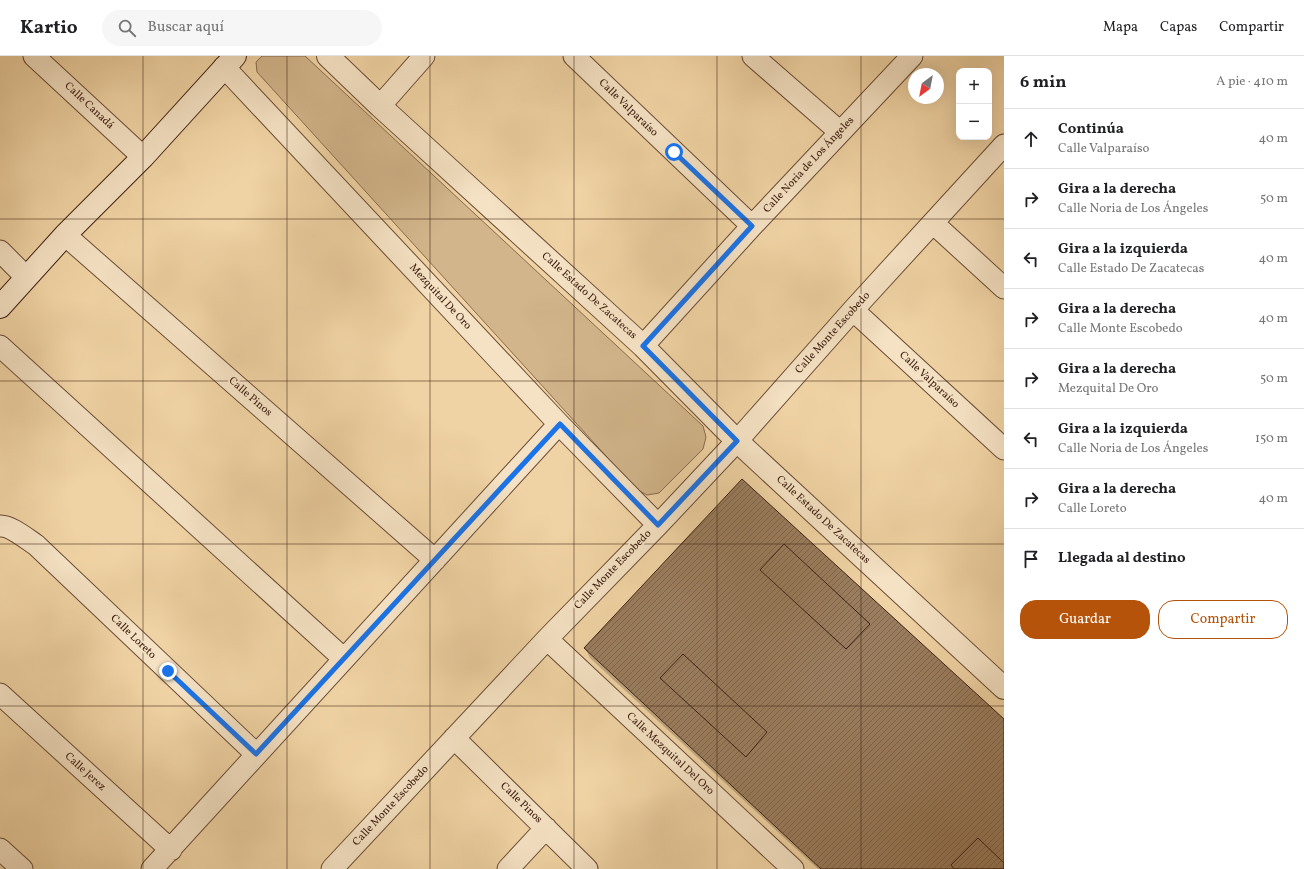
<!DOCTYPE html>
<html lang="es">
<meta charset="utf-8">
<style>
:root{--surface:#fff;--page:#f6f6f6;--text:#202124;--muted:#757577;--line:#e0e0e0;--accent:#b45309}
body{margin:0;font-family:Vollkorn,serif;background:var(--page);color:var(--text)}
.controls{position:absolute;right:12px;top:12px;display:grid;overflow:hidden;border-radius:8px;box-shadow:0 4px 16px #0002}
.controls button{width:36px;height:36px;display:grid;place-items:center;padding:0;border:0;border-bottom:1px solid var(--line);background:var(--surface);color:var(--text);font:20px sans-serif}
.compass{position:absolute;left:908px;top:12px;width:36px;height:36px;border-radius:50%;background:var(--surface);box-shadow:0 4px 16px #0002;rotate:212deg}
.stop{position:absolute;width:12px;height:12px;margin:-9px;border:3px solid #1a73e8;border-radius:50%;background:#fff}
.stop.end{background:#1a73e8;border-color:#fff;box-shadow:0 1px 4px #0008}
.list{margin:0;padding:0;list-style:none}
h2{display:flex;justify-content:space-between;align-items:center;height:52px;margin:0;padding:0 16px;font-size:17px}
h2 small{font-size:13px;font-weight:400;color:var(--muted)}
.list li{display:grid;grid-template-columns:26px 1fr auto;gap:12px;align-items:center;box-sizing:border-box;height:60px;padding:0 16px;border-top:1px solid var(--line)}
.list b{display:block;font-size:15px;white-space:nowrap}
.list p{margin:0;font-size:13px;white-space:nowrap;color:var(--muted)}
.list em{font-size:13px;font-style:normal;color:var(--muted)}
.actions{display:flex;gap:8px;padding:12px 16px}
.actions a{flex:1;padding:9px 0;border:1px solid var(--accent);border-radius:16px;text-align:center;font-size:14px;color:var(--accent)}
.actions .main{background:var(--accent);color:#fff}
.icon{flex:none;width:22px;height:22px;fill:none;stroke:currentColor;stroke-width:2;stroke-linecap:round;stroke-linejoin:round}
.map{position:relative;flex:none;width:1004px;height:813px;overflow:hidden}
header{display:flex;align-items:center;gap:24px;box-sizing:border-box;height:56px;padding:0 20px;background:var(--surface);border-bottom:1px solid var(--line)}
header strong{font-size:19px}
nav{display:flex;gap:22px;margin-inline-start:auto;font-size:14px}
.search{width:280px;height:36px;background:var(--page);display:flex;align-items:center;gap:10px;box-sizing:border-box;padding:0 14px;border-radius:22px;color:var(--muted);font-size:15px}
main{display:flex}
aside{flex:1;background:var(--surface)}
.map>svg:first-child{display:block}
.green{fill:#d2b58b;stroke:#886a4e}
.shadow{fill:#0003}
.building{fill:url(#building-hatch);stroke:#3d2012}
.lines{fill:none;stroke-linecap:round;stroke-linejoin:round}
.minor-casing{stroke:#6a4d36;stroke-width:23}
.tertiary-casing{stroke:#6a4d36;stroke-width:24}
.secondary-casing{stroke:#3d2012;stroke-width:24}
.minor{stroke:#f5e2c4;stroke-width:21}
.tertiary{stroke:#f5e2c4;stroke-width:22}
.secondary{stroke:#f5e2c4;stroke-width:22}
.route{stroke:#1a73e8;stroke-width:5}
.grid{fill:none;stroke:#3d2012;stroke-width:1;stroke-opacity:0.55}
.labels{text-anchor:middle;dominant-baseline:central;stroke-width:4;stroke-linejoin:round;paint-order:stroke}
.street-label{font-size:11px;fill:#3d2012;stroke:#f5e2c4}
</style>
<header>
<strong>Kartio</strong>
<div class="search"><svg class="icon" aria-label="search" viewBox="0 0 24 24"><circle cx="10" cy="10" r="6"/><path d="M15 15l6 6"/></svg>Buscar aquí</div>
<nav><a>Mapa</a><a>Capas</a><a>Compartir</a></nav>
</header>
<main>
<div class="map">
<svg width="1004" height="813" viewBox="0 0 1004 813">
<defs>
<pattern id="building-hatch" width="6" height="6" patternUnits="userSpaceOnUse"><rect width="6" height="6" fill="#9a7d5e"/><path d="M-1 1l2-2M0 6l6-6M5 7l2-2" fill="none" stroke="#7f664c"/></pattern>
</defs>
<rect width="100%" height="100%" fill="#f0d3a4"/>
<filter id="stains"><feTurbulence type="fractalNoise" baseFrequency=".005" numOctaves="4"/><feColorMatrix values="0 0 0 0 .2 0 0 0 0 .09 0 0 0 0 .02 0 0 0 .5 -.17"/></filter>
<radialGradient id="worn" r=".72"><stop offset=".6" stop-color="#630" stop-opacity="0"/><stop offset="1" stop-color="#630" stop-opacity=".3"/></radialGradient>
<path class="green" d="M262,0H305L703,370L706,381L703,393L659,437L647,439L636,433L257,16L256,6Z"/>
<path class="shadow" d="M585,592L1004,664V813H818L590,602Z"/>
<path class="building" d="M742,423L1004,663V813H821L584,592Z
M784,488L870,568L846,593L760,514Z
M683,598L767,676L746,701L660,622Z
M978,782L1004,807V813H954L951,809Z"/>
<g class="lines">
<defs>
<path id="minor" d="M34,0L143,101
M574,0L752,170
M753,0L840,76
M224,11L559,368L658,469
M380,50L424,0
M933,167L1004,232
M65,179L435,504
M0,195L26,221
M853,254L1004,393
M0,290L344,603
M643,290L752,170L912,0
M0,470C10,469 27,483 36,489L256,698
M547,583L793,813
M0,638L171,794
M454,682L587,813
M0,793L22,813
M152,813L559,368
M332,813L547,583L658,469L737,385L853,254L1004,89
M508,813L546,772"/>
<path id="tertiary" d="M328,0L380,50L643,290L737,385L1004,632"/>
<path id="secondary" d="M0,251L65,179L143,101L235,0"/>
</defs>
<use href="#minor" class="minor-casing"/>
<use href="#tertiary" class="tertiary-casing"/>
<use href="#secondary" class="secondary-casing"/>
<use href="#minor" class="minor"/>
<use href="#tertiary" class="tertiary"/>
<use href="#secondary" class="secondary"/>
</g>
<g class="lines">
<path class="route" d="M168,615L256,698L560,368L658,469L737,385L643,290L752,170L674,96"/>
</g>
<path class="grid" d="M143,0V813M287,0V813M430,0V813M574,0V813M717,0V813M861,0V813M0,163H1004M0,325H1004M0,488H1004M0,650H1004"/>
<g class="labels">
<g class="street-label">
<text transform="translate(89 50) rotate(43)">Calle Canadá</text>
<text transform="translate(628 52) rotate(44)">Calle Valparaíso</text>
<text transform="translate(809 109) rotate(-47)">Calle Noria de Los Ángeles</text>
<text transform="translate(589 240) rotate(42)">Calle Estado De Zacatecas</text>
<text transform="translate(440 241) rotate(47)">Mezquital De Oro</text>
<text transform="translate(833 277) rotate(-48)">Calle Monte Escobedo</text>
<text transform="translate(929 324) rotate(43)">Calle Valparaíso</text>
<text transform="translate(250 341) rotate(41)">Calle Pinos</text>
<text transform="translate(823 464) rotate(43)">Calle Estado De Zacatecas</text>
<text transform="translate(613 514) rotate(-46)">Calle Monte Escobedo</text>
<text transform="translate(133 581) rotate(44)">Calle Loreto</text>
<text transform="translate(670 698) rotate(43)">Calle Mezquital Del Oro</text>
<text transform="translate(85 716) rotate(42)">Calle Jerez</text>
<text transform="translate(521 747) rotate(44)">Calle Pinos</text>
<text transform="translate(391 750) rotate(-47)">Calle Monte Escobedo</text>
</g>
</g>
<rect width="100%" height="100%" filter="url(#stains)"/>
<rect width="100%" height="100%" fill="url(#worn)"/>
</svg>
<div class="controls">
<button>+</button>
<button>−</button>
</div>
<svg class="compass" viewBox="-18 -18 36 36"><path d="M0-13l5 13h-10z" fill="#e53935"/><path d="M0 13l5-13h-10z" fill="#757577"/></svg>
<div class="stop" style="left:674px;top:96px"></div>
<div class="stop end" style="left:168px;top:615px"></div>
</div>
<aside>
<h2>6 min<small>A pie · 410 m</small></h2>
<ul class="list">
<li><svg class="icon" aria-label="ahead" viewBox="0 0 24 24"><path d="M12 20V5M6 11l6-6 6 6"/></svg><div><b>Continúa</b><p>Calle Valparaíso</p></div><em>40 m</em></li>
<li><svg class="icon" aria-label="right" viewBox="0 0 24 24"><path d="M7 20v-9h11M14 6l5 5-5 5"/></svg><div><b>Gira a la derecha</b><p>Calle Noria de Los Ángeles</p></div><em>50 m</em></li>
<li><svg class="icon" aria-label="left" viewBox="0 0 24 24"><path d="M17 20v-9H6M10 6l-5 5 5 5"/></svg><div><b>Gira a la izquierda</b><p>Calle Estado De Zacatecas</p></div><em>40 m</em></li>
<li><svg class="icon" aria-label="right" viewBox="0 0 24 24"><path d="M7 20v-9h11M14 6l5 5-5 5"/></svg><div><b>Gira a la derecha</b><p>Calle Monte Escobedo</p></div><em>40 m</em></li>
<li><svg class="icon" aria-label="right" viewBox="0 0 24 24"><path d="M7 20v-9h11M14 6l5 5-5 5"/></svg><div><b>Gira a la derecha</b><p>Mezquital De Oro</p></div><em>50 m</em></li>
<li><svg class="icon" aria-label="left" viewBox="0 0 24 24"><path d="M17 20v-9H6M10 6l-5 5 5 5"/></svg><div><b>Gira a la izquierda</b><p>Calle Noria de Los Ángeles</p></div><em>150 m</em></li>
<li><svg class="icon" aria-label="right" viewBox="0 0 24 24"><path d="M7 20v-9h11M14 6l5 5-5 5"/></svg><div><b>Gira a la derecha</b><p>Calle Loreto</p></div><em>40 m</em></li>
<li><svg class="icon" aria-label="arrive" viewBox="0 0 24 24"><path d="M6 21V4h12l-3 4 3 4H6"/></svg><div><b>Llegada al destino</b></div></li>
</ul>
<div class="actions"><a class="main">Guardar</a><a>Compartir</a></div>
</aside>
</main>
